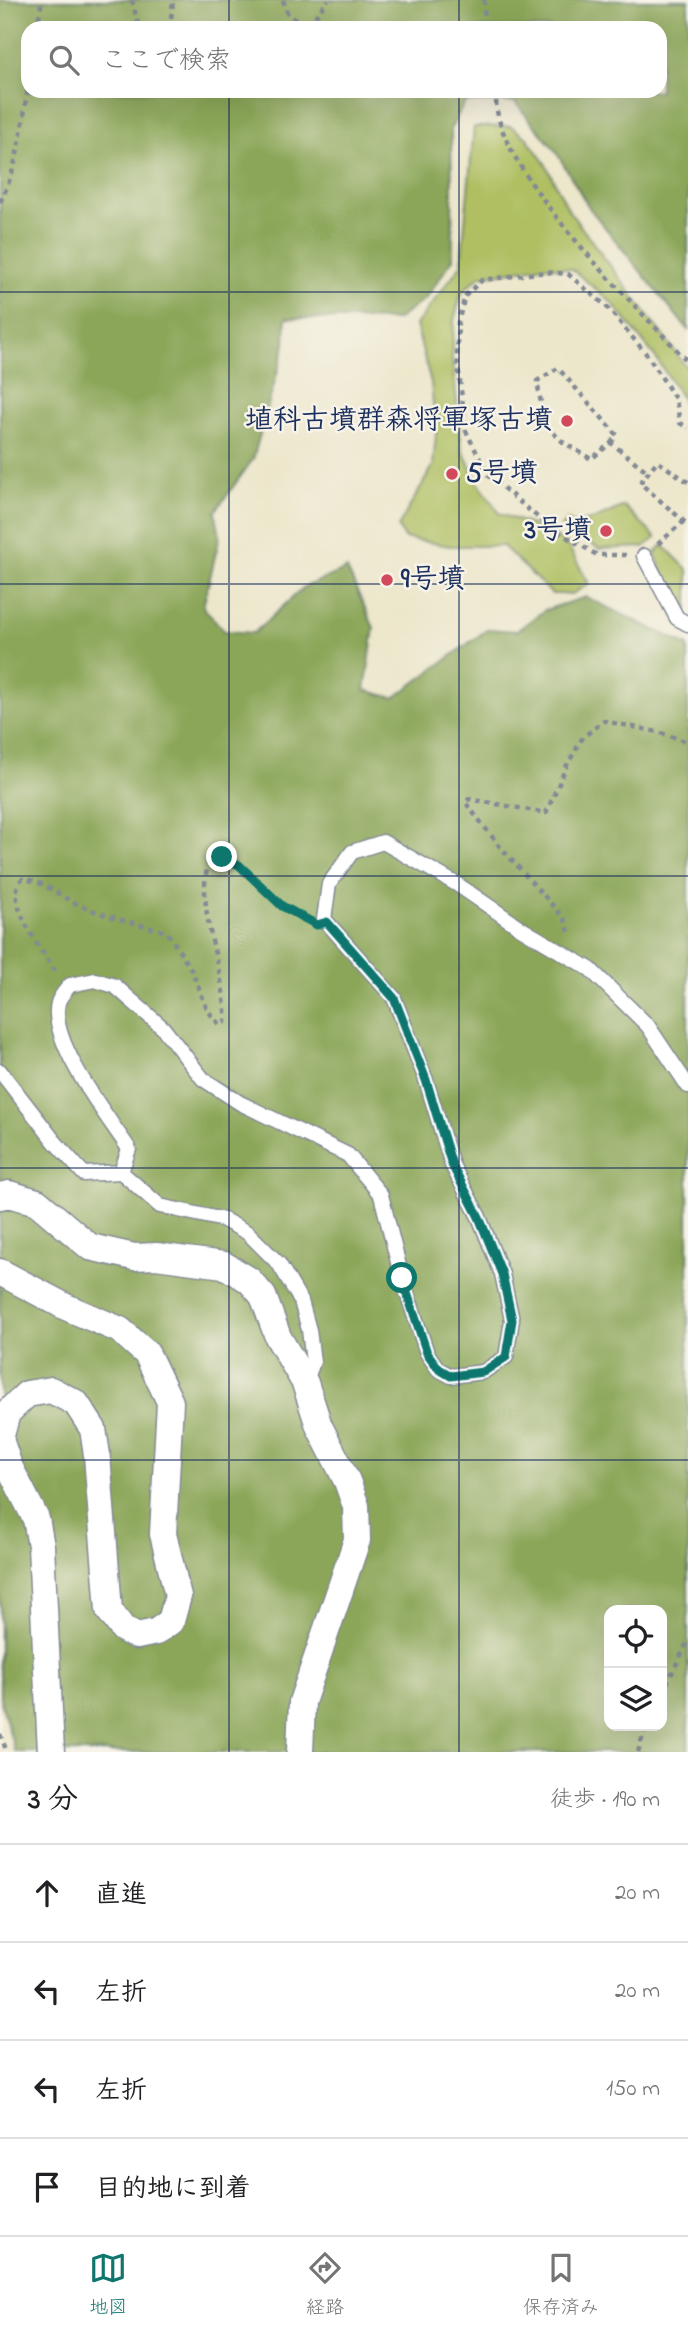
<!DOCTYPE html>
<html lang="ja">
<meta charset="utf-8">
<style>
:root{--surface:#fff;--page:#f6f6f6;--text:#202124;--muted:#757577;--line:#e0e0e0;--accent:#0f766e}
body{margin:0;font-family:"Indie Flower","Klee One",sans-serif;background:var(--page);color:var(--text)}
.controls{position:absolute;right:21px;bottom:21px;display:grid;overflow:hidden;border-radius:14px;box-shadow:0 7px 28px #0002}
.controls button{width:63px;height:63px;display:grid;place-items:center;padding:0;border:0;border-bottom:2px solid var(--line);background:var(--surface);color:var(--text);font:35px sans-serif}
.stop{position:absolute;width:21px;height:21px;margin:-16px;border:5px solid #0f766e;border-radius:50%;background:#fff}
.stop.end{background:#0f766e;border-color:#fff;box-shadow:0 2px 7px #0008}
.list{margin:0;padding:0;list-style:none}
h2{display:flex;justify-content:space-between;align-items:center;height:91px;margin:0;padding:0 28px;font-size:30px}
h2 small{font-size:23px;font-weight:400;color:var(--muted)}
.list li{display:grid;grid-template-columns:46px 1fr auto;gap:21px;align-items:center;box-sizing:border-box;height:98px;padding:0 28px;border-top:2px solid var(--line)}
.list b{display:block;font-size:26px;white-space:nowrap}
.list em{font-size:23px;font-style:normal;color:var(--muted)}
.icon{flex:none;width:38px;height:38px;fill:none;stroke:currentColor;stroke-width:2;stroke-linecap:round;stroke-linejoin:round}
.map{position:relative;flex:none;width:688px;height:1752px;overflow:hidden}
.search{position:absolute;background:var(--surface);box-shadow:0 7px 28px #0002;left:21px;right:21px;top:21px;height:77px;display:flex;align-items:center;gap:18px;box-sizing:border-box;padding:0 24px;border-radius:21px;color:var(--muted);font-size:26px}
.sheet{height:483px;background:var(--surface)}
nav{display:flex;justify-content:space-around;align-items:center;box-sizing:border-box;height:98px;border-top:2px solid var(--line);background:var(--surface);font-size:19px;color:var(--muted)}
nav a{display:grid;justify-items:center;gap:4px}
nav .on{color:var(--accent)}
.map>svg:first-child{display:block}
.green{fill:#afbf62;stroke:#657760;stroke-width:2}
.forest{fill:#8ba658;stroke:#536a5b;stroke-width:2;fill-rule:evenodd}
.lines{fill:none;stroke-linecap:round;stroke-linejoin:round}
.service-casing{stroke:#848a94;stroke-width:17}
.minor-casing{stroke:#848a94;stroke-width:29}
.path{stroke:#848a94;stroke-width:4.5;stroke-dasharray:5 5;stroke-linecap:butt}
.service{stroke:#fff;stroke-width:14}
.minor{stroke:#fff;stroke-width:26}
.route{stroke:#0f766e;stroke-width:9}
.grid{fill:none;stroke:#1b2f5e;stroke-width:2;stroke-opacity:0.55}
.poi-dot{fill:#d1495b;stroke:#f7f3e8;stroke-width:2.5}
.labels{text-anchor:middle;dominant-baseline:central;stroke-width:5;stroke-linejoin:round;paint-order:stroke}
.poi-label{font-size:28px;font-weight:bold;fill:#1b2f5e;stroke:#f7f3e8;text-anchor:end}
</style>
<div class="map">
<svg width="688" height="1752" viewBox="0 0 688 1752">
<rect width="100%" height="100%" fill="#f7f3e8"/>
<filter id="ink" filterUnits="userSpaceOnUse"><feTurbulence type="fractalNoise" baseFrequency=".0143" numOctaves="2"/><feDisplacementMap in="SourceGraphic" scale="14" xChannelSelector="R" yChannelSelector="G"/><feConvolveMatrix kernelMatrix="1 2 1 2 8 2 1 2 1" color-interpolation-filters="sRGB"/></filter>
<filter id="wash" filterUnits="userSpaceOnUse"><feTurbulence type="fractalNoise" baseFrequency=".00686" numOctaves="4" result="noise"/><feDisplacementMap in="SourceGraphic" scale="28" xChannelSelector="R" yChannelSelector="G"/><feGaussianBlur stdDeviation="1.57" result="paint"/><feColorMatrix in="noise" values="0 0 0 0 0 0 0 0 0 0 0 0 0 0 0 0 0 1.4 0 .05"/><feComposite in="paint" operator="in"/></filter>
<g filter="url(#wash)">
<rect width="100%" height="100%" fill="#ece6ca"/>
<path class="green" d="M511,126L527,138L546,165L569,211L688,369V422L682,398L654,355L612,303L572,269L545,266L480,276L462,292L454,320L452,358L462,449L477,481L500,514L543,529L567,544L589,584L572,594H552L503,546H450L404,538L398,527L433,466L436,434L431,383L416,325L461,265L474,127Z
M624,506L656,538L644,547L599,549L561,526L568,520L573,524L595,519Z
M663,545L688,570V608C669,594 663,574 655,553Z"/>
<path class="forest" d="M0,0H688V330L590,209L555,150L515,102H465L451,128L453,259L426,298L397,320L286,318L285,345L253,459L215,512L220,535L203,607L224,631L254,633L304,587L347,569L374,628L365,690L394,698L488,629L516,631L545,610L586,597L688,646V1752H15L0,1698ZM28,28H660V91H28ZM609,1610H662V1726H609Z"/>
</g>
<g filter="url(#ink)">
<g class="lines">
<defs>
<path id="service" d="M644,556L677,618L688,624
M0,1071L55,1142L84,1174L121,1172L129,1149C108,1117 48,1041 58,1003C59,997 66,990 70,985L95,980L115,986L163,1028L203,1079L240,1103L348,1155L381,1195L402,1278L427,1353L438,1369L451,1376L483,1372L506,1357L512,1320L502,1274L479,1217L452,1165L426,1080L394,998L324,919L329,884L352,852L383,842L458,885L522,929L590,969L648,1026L688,1086
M121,1172L160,1206L224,1220L248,1233L279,1264L301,1301L309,1330L313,1362L305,1383"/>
<path id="minor" d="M0,1196L9,1194L37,1202L90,1247L134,1257L156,1256L224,1265L249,1280L263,1296L278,1337L305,1383L319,1426L347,1481L356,1506L357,1540L302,1702L300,1752
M0,1272L66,1307L120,1330L147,1354L170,1402L163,1534L178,1596L171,1621L156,1632L137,1636L123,1629L109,1610L97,1455L93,1429L76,1403L51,1390L27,1394L7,1413L0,1439
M0,1439L9,1466L36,1519L41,1546L51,1752"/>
</defs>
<use href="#service" class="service-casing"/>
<use href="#minor" class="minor-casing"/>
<path class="path" d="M132,0L139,28
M283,0L288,15L308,26L328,0
M484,0L485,28
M37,28L42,0
M170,28L173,0
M497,91C483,161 641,310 688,362
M0,202C18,168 22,126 28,88
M611,443L617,435L558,368L537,381L545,425L563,442L591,459L611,443L648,472
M688,482L657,461L640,483L688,525
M658,544L684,521
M626,555H597L548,526L488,475L466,431L457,357L458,322L465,296L482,280L546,272L568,274L606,306L648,356L676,400L680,423L688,428
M569,932L564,918L501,848L465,802L469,799L546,813L567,765L583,737L604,721L658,732L688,742
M55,971C43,951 2,900 22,879C43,880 58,895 77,904C106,917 137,924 167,932L192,971L208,1011L219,1024L225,1022C228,974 192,906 210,859L222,857L239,865L282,907L305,919
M662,1693L688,1641
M0,1734L7,1752
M638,1752L646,1726"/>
<use href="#service" class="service"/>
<use href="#minor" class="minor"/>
</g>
</g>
<g class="lines" filter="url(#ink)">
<path class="route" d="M222,857L239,865L282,906L317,925L327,922L394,998L426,1080L452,1165L479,1217L502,1274L512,1320L506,1357L483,1372L451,1376L439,1369L427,1353L402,1278"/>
</g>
<path class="grid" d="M229,0V28M459,0V28M229,91V1752M459,91V1752M0,292H688M0,584H688M0,876H688M0,1168H688M0,1460H688"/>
<g class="poi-dot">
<circle cx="567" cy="421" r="7"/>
<circle cx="452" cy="474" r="7"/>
<circle cx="606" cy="531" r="7"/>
<circle cx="387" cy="580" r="7"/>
</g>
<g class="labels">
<g class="poi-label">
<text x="553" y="421">埴科古墳群森将軍塚古墳</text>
<text x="466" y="474" text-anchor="start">5号墳</text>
<text x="592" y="531">3号墳</text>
<text x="401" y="580" text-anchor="start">9号墳</text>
</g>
</g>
</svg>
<div class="controls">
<button><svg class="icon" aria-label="locate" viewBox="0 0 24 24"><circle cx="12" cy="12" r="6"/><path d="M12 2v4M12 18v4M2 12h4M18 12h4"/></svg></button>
<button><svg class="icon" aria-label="layers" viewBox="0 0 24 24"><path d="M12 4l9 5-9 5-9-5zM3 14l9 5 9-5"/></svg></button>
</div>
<div class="stop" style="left:402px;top:1278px"></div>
<div class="stop end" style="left:222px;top:857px"></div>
<div class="search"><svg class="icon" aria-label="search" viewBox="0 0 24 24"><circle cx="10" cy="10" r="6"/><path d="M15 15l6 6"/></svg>ここで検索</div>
</div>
<section class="sheet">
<h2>3 分<small>徒歩 · 190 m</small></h2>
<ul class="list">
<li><svg class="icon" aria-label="ahead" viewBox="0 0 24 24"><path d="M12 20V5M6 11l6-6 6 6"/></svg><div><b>直進</b></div><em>20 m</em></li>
<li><svg class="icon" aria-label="left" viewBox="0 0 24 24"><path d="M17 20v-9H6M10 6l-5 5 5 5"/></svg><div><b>左折</b></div><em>20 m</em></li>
<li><svg class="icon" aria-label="left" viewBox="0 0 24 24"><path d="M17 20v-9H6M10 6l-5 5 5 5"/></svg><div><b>左折</b></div><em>150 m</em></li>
<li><svg class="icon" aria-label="arrive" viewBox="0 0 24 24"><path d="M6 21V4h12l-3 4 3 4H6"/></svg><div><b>目的地に到着</b></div></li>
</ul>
</section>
<nav>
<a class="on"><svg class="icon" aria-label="map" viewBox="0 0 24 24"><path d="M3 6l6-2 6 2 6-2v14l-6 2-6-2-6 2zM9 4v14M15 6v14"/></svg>地図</a>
<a><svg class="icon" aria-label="directions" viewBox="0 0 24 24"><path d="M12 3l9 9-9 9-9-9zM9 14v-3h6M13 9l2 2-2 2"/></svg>経路</a>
<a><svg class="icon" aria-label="saved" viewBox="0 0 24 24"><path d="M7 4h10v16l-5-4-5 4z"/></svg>保存済み</a>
</nav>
